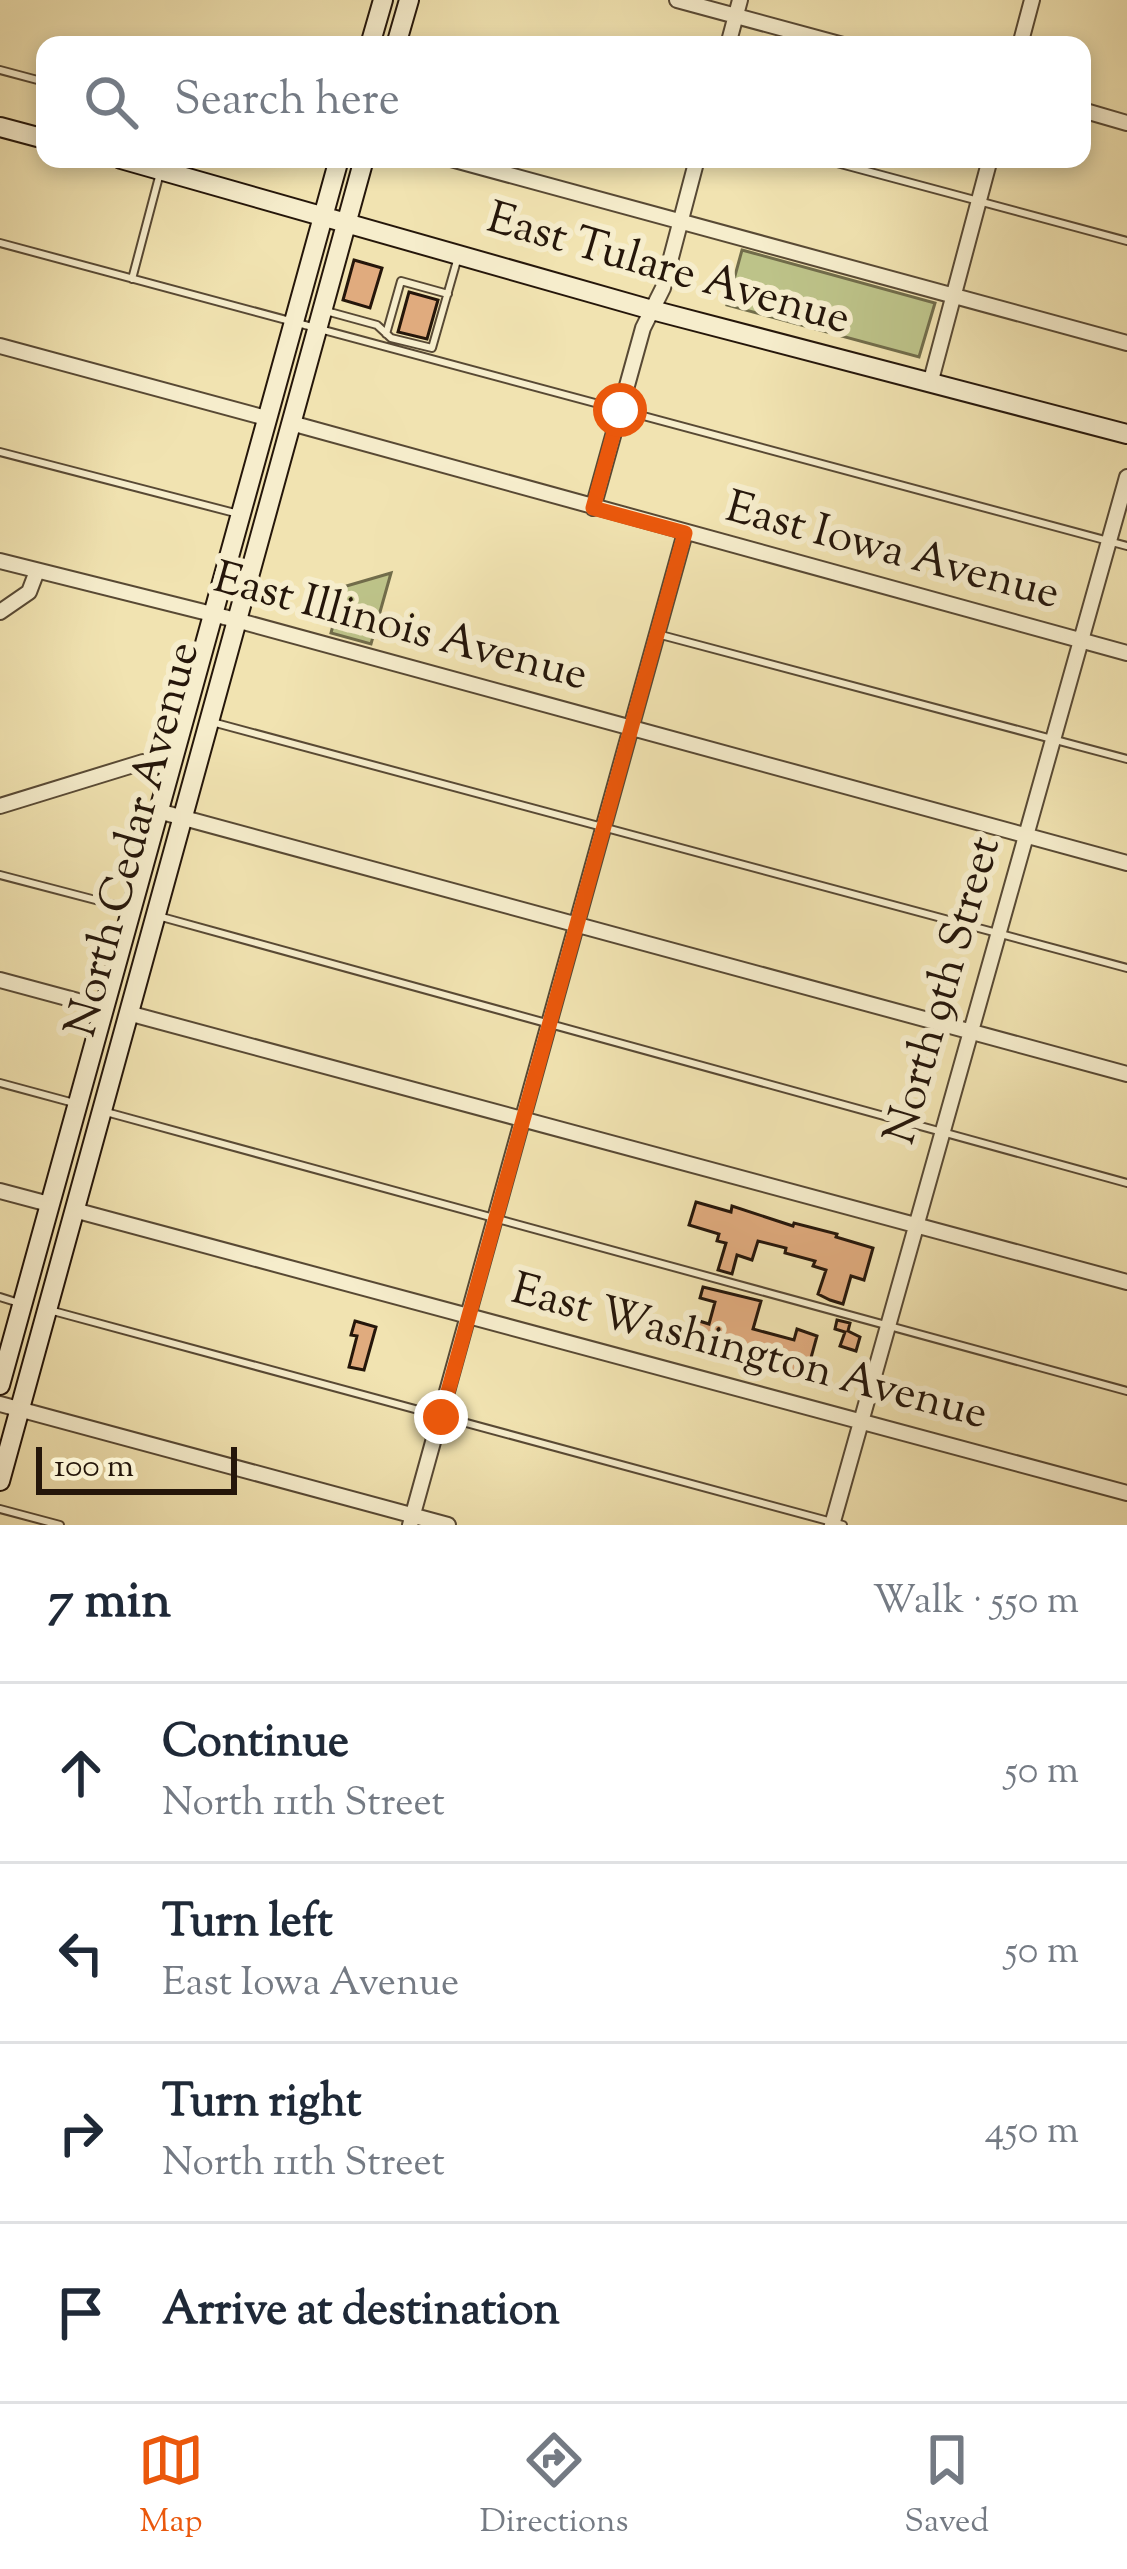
<!DOCTYPE html>
<meta charset="utf-8">
<style>
:root{--surface:#fff;--page:#f6f6f7;--text:#1f2937;--muted:#747a83;--line:#e0e1e3;--accent:#ea580c}
body{margin:0;font-family:"Sorts Mill Goudy",serif;background:var(--page);color:var(--text)}
.scale{position:absolute;left:36px;bottom:30px;width:201px;box-sizing:border-box;padding-left:12px;border:6px solid #25160a;border-top:0;font-size:33px;line-height:42px;white-space:nowrap;color:#25160a;-webkit-text-stroke:9px #f6edcc;paint-order:stroke}
.stop{position:absolute;width:36px;height:36px;margin:-27px;border:9px solid #ea580c;border-radius:50%;background:#fff}
.stop.end{background:#ea580c;border-color:#fff;box-shadow:0 3px 12px #0008}
.list{margin:0;padding:0;list-style:none}
h2{display:flex;justify-content:space-between;align-items:center;height:156px;margin:0;padding:0 48px;font-size:51px}
h2 small{font-size:39px;font-weight:400;color:var(--muted)}
.list li{display:grid;grid-template-columns:78px 1fr auto;gap:36px;align-items:center;box-sizing:border-box;height:180px;padding:0 48px;border-top:3px solid var(--line)}
.list b{display:block;font-size:45px;white-space:nowrap}
.list p{margin:0;font-size:39px;white-space:nowrap;color:var(--muted)}
.list em{font-size:39px;font-style:normal;color:var(--muted)}
.icon{flex:none;width:66px;height:66px;fill:none;stroke:currentColor;stroke-width:2;stroke-linecap:round;stroke-linejoin:round}
.map{position:relative;flex:none;width:1127px;height:1525px;overflow:hidden}
.search{position:absolute;background:var(--surface);box-shadow:0 6px 18px #0003;left:36px;right:36px;top:36px;height:132px;display:flex;align-items:center;gap:30px;box-sizing:border-box;padding:0 42px;border-radius:24px;color:var(--muted);font-size:45px}
.sheet{height:876px;background:var(--surface)}
nav{display:flex;justify-content:space-around;align-items:center;box-sizing:border-box;height:168px;border-top:3px solid var(--line);background:var(--surface);font-size:33px;color:var(--muted)}
nav a{display:grid;justify-items:center;gap:6px}
nav .on{color:var(--accent)}
.map>svg:first-child{display:block}
.green{fill:#bdc389;stroke:#716c4a;stroke-width:3}
.building{fill:#e0ab7e;stroke:#25160a;stroke-width:3}
.lines{fill:none;stroke-linecap:round;stroke-linejoin:round}
.lane-casing{stroke:#584934;stroke-width:10}
.street-casing{stroke:#584934;stroke-width:18}
.secondary-casing{stroke:#25160a;stroke-width:22}
.lane{stroke:#f6edcc;stroke-width:6}
.street{stroke:#f6edcc;stroke-width:14}
.secondary{stroke:#f6edcc;stroke-width:18}
.route{stroke:#ea580c;stroke-width:15}
.labels{text-anchor:middle;dominant-baseline:central;stroke-width:12;stroke-linejoin:round;paint-order:stroke}
.street-label{font-size:45px;fill:#25160a;stroke:#f6edcc}
</style>
<div class="map">
<svg width="1127" height="1525" viewBox="0 0 1127 1525">
<rect width="100%" height="100%" fill="#f1e3b1"/>
<filter id="stains"><feTurbulence type="fractalNoise" baseFrequency=".00167" numOctaves="4"/><feColorMatrix values="0 0 0 0 .2 0 0 0 0 .09 0 0 0 0 .02 0 0 0 .5 -.17"/></filter>
<radialGradient id="worn" r=".72"><stop offset=".6" stop-color="#630" stop-opacity="0"/><stop offset="1" stop-color="#630" stop-opacity=".3"/></radialGradient>
<path class="green" d="M742,250L935,303L919,357L727,305Z
M391,573L371,644L331,633L343,587Z"/>
<path class="building" d="M354,260L382,268L370,308L343,300Z
M409,292L438,300L427,339L398,332Z
M696,1202L731,1212L732,1206L793,1226L794,1223L837,1234L836,1237L873,1248L864,1280L851,1276L843,1304L830,1300L818,1294L826,1270L813,1266L815,1261L785,1253L786,1248L758,1241L752,1260L737,1255L732,1274L718,1270L726,1243L717,1241L719,1234L689,1225Z
M703,1287L761,1301L753,1329L794,1340L797,1329L817,1336L806,1376L774,1367L763,1369L734,1361L733,1364L688,1348L696,1320L709,1324L715,1302L700,1298Z
M837,1320L850,1323L848,1331L860,1337L856,1351L840,1346L845,1332L835,1329Z
M355,1321L376,1327L364,1370L349,1367L357,1336L351,1335Z"/>
<g class="lines">
<defs>
<path id="lane" d="M0,70L45,82
M822,159L1127,241
M0,243L1127,546
M132,279L160,173
M326,311L377,325L391,338L432,348L458,257
M386,334L401,281L448,294
M0,452L235,513
M661,635L1127,759
M212,722L1127,968
M0,875L130,909
M158,916L1127,1183
M0,1083L74,1103
M106,1112L1127,1391
M0,1297L19,1303
M53,1311L843,1525
M0,1509L60,1525"/>
<path id="street" d="M677,0L843,45
M728,45L740,0
M1020,45L1032,0
M1082,110L1127,123
M451,159L1127,343
M0,346L266,418
M930,384L990,159
M291,423L1127,653
M593,508L643,328L663,288L697,159
M0,561L236,620L1127,863
M0,612L29,592L37,571
M0,806L143,762L169,768
M158,811L1127,1074
M0,980L104,1008
M128,1013L1127,1282
M0,1191L49,1204
M74,1210L1127,1493
M0,1404L448,1525
M410,1525L685,533
M832,1525L1127,477"/>
<path id="secondary" d="M370,45L383,0
M396,45L409,0
M0,127L45,139
M121,159L652,310L1127,434
M0,1385L339,159
M0,1481L364,159"/>
</defs>
<use href="#lane" class="lane-casing"/>
<use href="#street" class="street-casing"/>
<use href="#secondary" class="secondary-casing"/>
<use href="#lane" class="lane"/>
<use href="#street" class="street"/>
<use href="#secondary" class="secondary"/>
</g>
<g class="lines">
<path class="route" d="M441,1417L685,533L593,508L620,410"/>
</g>
<g class="labels">
<g class="street-label">
<text transform="translate(668 271) rotate(16)">East Tulare Avenue</text>
<text transform="translate(892 553) rotate(15)">East Iowa Avenue</text>
<text transform="translate(400 629) rotate(15)">East Illinois Avenue</text>
<text transform="translate(135 840) rotate(-75)">North Cedar Avenue</text>
<text transform="translate(945 991) rotate(-74)">North 9th Street</text>
<text transform="translate(749 1354) rotate(15)">East Washington Avenue</text>
</g>
</g>
<rect width="100%" height="100%" filter="url(#stains)"/>
<rect width="100%" height="100%" fill="url(#worn)"/>
</svg>
<div class="scale">100 m</div>
<div class="stop" style="left:620px;top:410px"></div>
<div class="stop end" style="left:441px;top:1417px"></div>
<div class="search"><svg class="icon" aria-label="search" viewBox="0 0 24 24"><circle cx="10" cy="10" r="6"/><path d="M15 15l6 6"/></svg>Search here</div>
</div>
<section class="sheet">
<h2>7 min<small>Walk · 550 m</small></h2>
<ul class="list">
<li><svg class="icon" aria-label="ahead" viewBox="0 0 24 24"><path d="M12 20V5M6 11l6-6 6 6"/></svg><div><b>Continue</b><p>North 11th Street</p></div><em>50 m</em></li>
<li><svg class="icon" aria-label="left" viewBox="0 0 24 24"><path d="M17 20v-9H6M10 6l-5 5 5 5"/></svg><div><b>Turn left</b><p>East Iowa Avenue</p></div><em>50 m</em></li>
<li><svg class="icon" aria-label="right" viewBox="0 0 24 24"><path d="M7 20v-9h11M14 6l5 5-5 5"/></svg><div><b>Turn right</b><p>North 11th Street</p></div><em>450 m</em></li>
<li><svg class="icon" aria-label="arrive" viewBox="0 0 24 24"><path d="M6 21V4h12l-3 4 3 4H6"/></svg><div><b>Arrive at destination</b></div></li>
</ul>
</section>
<nav>
<a class="on"><svg class="icon" aria-label="map" viewBox="0 0 24 24"><path d="M3 6l6-2 6 2 6-2v14l-6 2-6-2-6 2zM9 4v14M15 6v14"/></svg>Map</a>
<a><svg class="icon" aria-label="directions" viewBox="0 0 24 24"><path d="M12 3l9 9-9 9-9-9zM9 14v-3h6M13 9l2 2-2 2"/></svg>Directions</a>
<a><svg class="icon" aria-label="saved" viewBox="0 0 24 24"><path d="M7 4h10v16l-5-4-5 4z"/></svg>Saved</a>
</nav>
